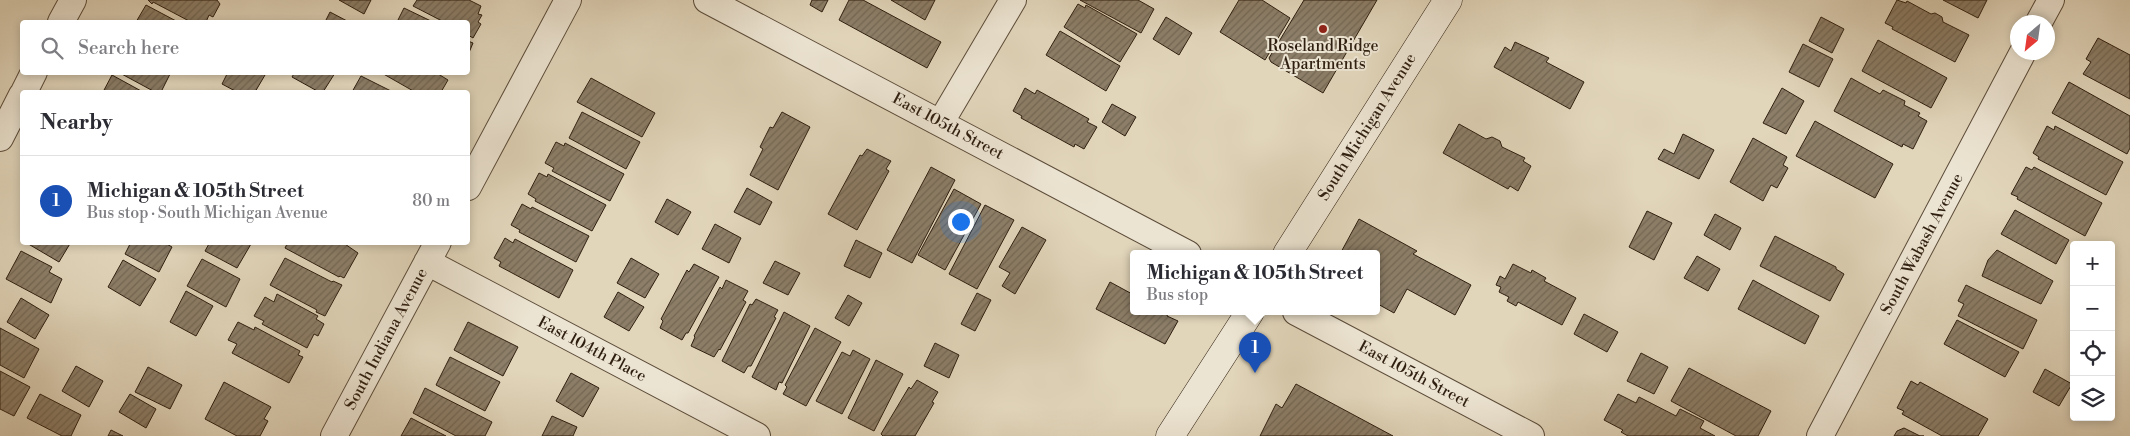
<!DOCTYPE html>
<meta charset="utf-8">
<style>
:root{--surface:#fff;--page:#f2f2f3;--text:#2b2b33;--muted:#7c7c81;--line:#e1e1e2;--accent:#0f766e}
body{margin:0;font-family:"Libre Bodoni",serif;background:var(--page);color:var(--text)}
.controls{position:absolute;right:15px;bottom:15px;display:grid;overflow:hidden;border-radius:5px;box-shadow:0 2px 8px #0003}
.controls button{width:45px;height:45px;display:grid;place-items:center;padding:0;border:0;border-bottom:1px solid var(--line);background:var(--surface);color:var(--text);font:25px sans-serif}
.compass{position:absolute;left:2010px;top:15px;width:45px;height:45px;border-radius:50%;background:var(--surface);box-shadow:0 2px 8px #0003;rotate:209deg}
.you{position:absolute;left:960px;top:221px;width:18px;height:18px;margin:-12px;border:4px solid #fff;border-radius:50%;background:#1a73e8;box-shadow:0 0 0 8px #1a73e833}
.badge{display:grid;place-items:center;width:32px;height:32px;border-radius:50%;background:var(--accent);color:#fff;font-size:16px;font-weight:700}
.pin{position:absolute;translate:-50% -41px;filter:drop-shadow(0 1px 2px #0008)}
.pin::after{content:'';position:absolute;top:26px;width:18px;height:15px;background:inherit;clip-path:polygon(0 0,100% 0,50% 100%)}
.popup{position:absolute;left:1130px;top:250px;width:250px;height:65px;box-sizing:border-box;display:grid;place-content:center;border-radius:5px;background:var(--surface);filter:drop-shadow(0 1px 4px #0005);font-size:16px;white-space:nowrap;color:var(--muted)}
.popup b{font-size:19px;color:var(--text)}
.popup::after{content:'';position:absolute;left:50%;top:100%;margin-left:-10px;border:10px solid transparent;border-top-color:var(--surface)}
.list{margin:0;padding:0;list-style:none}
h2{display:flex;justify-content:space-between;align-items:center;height:65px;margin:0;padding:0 20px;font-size:21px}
h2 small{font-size:16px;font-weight:400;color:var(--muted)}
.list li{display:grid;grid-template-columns:32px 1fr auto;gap:15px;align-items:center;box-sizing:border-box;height:90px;padding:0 20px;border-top:1px solid var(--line)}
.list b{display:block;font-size:19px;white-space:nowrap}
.list p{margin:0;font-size:16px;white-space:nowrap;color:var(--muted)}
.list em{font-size:16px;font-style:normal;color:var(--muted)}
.icon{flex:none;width:28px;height:28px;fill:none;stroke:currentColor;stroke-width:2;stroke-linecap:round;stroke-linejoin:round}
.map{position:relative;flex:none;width:2130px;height:436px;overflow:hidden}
.search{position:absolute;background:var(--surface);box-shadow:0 2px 8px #0003;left:20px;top:20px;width:450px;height:55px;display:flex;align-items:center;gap:12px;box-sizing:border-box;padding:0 18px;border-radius:5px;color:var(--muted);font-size:19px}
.panel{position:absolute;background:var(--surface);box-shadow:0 2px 8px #0003;left:20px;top:90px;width:450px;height:155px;border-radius:5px}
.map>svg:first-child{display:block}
.building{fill:url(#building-hatch);stroke:#2f1f10}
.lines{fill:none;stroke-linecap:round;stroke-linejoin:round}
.street-casing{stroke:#5c4c3a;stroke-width:28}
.secondary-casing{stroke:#2f1f10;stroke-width:29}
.street{stroke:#ece4d2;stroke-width:26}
.secondary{stroke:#ece4d2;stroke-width:28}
.poi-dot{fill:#8f2418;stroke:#ece4d2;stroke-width:2}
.labels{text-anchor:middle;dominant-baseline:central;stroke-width:4;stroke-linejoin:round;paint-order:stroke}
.poi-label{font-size:16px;fill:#2f1f10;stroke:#ece4d2}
.street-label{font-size:16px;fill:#2f1f10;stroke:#ece4d2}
</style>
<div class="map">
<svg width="2130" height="436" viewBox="0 0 2130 436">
<defs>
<pattern id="building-hatch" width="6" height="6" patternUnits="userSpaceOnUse" patternTransform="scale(1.25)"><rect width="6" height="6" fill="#8c7e68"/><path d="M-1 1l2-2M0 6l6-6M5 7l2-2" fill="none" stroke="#736754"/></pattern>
</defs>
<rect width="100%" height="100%" fill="#e1d5ba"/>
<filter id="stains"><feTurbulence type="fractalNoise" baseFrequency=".004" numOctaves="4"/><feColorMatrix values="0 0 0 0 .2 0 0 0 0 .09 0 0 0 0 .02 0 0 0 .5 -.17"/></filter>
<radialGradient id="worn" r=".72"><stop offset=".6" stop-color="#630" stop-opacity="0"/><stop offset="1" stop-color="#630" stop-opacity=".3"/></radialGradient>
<path class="building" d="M148,0H217L220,4L213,17L209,15L206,22H191L153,2L152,4Z
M339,0H371L364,14Z
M417,0H469L481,6L478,14L482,15L478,22L481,24L473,38L468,35V22H444L413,6Z
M812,0H828L822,12L810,5Z
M849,0H863L941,42L927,68L839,20Z
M891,0H935L925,20Z
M1080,0H1138L1154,9L1141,33Z
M1239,0H1262L1290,18L1265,60L1220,32Z
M1304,0H1377L1323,93L1271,62L1269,58Z
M1897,0L1906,3L1907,1L1931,14L1935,13L1942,17L1943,22L1969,35L1955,62L1892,29L1893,27L1885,23Z
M1943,0H1987L1978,18Z
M1078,4L1085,8L1086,5L1137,34L1120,62L1064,27Z
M146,5L178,22H136Z
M404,8L433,22H397Z
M330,12L349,22H325Z
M1166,17L1192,33L1179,55L1153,39Z
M1821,17L1844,29L1832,53L1809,41Z
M1060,31L1120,66L1106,91L1046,55Z
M2098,38L2130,55V99L2083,74L2091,62L2086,59Z
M1878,40L1947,78L1931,108L1862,71Z
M468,41L473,43L468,55V63Z
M1515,42L1549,58L1546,62L1584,82L1570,109L1494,67L1505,47L1511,51Z
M1803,44L1833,59L1819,87L1789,72Z
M118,72H171L161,92H155Z
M228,72H260L265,75L255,92H237L222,84Z
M295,72H334L335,73L323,92H319L292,77Z
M380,72H435L448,80L441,92H415Z
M112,75L143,92H103Z
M361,76L393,92H352Z
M591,78L655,113L642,137L577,102Z
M1851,78L1880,94L1883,90L1905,101L1904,105L1920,113L1918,116L1927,121L1913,149L1903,144L1902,147L1834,111Z
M2069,82L2130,116V148L2127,154L2052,113Z
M1025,88L1035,94L1037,90L1089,119L1087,122L1097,127L1084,149L1075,144L1074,147L1021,118L1022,116L1013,111Z
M1782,88L1804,101L1786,134L1763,123Z
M1112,104L1136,117L1125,136L1102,122Z
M582,112L640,142L626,169L569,138Z
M782,112L810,127L778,190L750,175L763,149L760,147L770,127L773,128Z
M1815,121L1893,164L1875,198L1796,156Z
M1459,124L1486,139L1492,137L1500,141L1502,147L1525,158L1523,161L1531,166L1518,191L1510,186L1508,189L1443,153Z
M2047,126L2054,130L2055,126L2123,162L2106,195L2038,159L2039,157L2033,153Z
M1683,134L1714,150L1699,179L1658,159L1664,149L1674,154Z
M1753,138L1787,157L1783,165L1788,168L1777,188L1771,185L1763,201L1730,182Z
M556,142L564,146L565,143L624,174L610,201L552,171L554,168L545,163Z
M867,149L891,161L886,169L889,171L857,230L828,214L860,155L862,156Z
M931,167L955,180L912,263L887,250Z
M2026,167L2032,170L2034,167L2102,203L2085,236L2017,199L2018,197L2011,194Z
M539,173L547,177L548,174L606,205L592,231L535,201L536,199L528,194Z
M747,188L772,202L760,225L734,212Z
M954,189L981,204L945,270L918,255Z
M667,199L691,212L678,235L655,222Z
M522,204L531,209L532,207L589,236L576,262L519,232L520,230L511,225Z
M985,205L1014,220L977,289L949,274Z
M2015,210L2069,240L2056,264L2001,234Z
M1647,211L1672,223L1654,260L1629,247Z
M1715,214L1741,228L1730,250L1704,235Z
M1359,219L1417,251L1413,254L1471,285L1455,315L1407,289L1394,313L1376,303V254H1340Z
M715,224L741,238L729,263L702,249Z
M1022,227L1046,240L1015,294L1002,286L1010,273L999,267Z
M1775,236L1836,267V269L1844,274L1830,301L1760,266Z
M505,238L513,243L515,239L573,270L559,298L499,266L501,262L494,258Z
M856,240L882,253L870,278L844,266Z
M25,242H71L59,262Z
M131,242H163L172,247L159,272L125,254Z
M210,242H249L251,244L237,268L205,251Z
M288,242H342L358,253L344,278L340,276L339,277L285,248Z
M1997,250L2053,281L2041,304L1982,276L1988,260Z
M21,251L52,267L49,272L62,279L51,303L6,279Z
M1697,256L1720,269L1708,291L1684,278Z
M285,258L332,282L333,281L342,285L325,316L316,312L317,310L270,285Z
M631,258L659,274L645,298L617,283Z
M202,259L240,279L226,307L187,286Z
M123,260L156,279L140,306L108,287Z
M775,261L800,273L788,295L763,283Z
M694,264L719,277L688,333H686L682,340L660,328L663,321L661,319L687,270L689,272Z
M1513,264L1531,273L1532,270L1546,278L1544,281L1576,298L1562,325L1518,302L1516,306L1507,301L1509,297L1499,292L1501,287L1496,285L1500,276L1505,279Z
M726,280L748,291L743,300L746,302L720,350L719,349L714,357L691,346L695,337L694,336L720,287L722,289Z
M1753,280L1819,316L1805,344L1738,309Z
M1110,282L1134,295V312H1166L1168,313L1167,316L1178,321L1165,344L1096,309Z
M1966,285L2037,320L2023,349L1958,316L1964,304L1958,301Z
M186,291L213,306L196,336L170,322Z
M618,292L644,307L629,331L604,317Z
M977,293L991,300L975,331L961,324Z
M277,294L318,316L316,319L324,324L318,336L314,334L307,348L262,324L264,321L254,316L265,297L274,302Z
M848,295L862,303L849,326L835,318Z
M21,298L49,315L35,339L7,322Z
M756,299L778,310L774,317L776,318L751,366H748L744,373L722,361L750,304L752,305Z
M784,312L810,326L782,383L779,382L776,390L752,377Z
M1584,314L1618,332L1607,352L1574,334Z
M1957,320L2019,352L2005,377L1944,344Z
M238,322L254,330L255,327L300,351L298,355L303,357L289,383L232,353L237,344L228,340Z
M468,322L518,347L503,376L454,350Z
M0,328L39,349L24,378L0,365Z
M815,328L841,342L806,406L783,394L787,387L785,385Z
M935,343L959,355L949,378L924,366Z
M853,350L870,359L842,414L816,401L842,352L850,356Z
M1641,353L1668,367L1654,394L1627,381Z
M450,357L500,382L485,411L436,385Z
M876,360L903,374L874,431L848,418Z
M76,366L103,381L89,407L62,391Z
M148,367L182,385L170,409L135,392Z
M1689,368L1771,411L1758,436H1736L1671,401Z
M2045,369L2072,384L2059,406L2033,392Z
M0,371L30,387L14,416L0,409Z
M571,373L599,388L583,417L556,401Z
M917,380L938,392L932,402L934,403L915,436H883L881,434L909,387L911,389Z
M1911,381L1918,385L1920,382L1988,419L1978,436H1942L1902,414L1904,411L1897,408Z
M224,382L271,407L264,419L268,421L260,436H237L205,419Z
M1296,384L1393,436H1260L1276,404L1282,408Z
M425,388L492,422L485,436H456L413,413Z
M40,394L81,415L71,436H62L27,418Z
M130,394L156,409L146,428L119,412Z
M1618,394L1636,403L1639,397L1676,416L1680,409L1704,421L1700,428L1715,436H1628L1621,432L1623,430L1604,420Z
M552,416L577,427L573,436H542Z
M411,418L446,436H401Z
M1904,428L1920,436H1924H1894L1897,431Z
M111,430L123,436H108Z"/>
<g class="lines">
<defs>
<path id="street" d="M707,0L1188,254
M61,22L73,0
M2039,22L2051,0
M24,92L34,72
M941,122L1013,0
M0,138L22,95
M468,187L568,0
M427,262L757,436
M1296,312L1531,436
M334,436L438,242
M1820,436L2023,52"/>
<path id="secondary" d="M1287,254L1448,0
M1170,436L1250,312"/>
</defs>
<use href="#street" class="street-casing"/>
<use href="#secondary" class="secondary-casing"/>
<use href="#street" class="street"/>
<use href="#secondary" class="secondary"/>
</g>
<circle class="poi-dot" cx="1323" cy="29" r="5"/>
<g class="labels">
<g class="poi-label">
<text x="1323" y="46">Roseland Ridge<tspan x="1323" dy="18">Apartments</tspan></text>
</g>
<g class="street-label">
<text transform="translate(948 126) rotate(28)">East 105th Street</text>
<text transform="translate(1367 127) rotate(-58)">South Michigan Avenue</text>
<text transform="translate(1922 244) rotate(-62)">South Wabash Avenue</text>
<text transform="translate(386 339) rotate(-62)">South Indiana Avenue</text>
<text transform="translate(592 349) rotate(28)">East 104th Place</text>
<text transform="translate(1414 374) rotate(28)">East 105th Street</text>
</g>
</g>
<rect width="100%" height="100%" filter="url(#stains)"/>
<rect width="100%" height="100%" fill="url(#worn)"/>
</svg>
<div class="controls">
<button>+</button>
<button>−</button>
<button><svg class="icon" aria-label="locate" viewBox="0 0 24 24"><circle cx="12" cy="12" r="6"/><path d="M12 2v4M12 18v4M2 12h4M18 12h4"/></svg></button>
<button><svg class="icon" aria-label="layers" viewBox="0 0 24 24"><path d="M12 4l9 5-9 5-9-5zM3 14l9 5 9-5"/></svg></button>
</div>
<svg class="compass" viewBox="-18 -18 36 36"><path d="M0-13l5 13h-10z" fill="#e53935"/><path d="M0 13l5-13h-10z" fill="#7c7c81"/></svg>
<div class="you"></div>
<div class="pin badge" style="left:1255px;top:373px;background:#1a4fb4">1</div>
<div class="popup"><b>Michigan &amp; 105th Street</b>Bus stop</div>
<div class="search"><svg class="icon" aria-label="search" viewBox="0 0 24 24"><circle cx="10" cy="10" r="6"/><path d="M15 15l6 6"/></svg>Search here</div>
<section class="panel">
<h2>Nearby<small></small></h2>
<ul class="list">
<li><span class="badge" style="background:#1a4fb4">1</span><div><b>Michigan &amp; 105th Street</b><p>Bus stop · South Michigan Avenue</p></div><em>80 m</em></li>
</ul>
</section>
</div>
